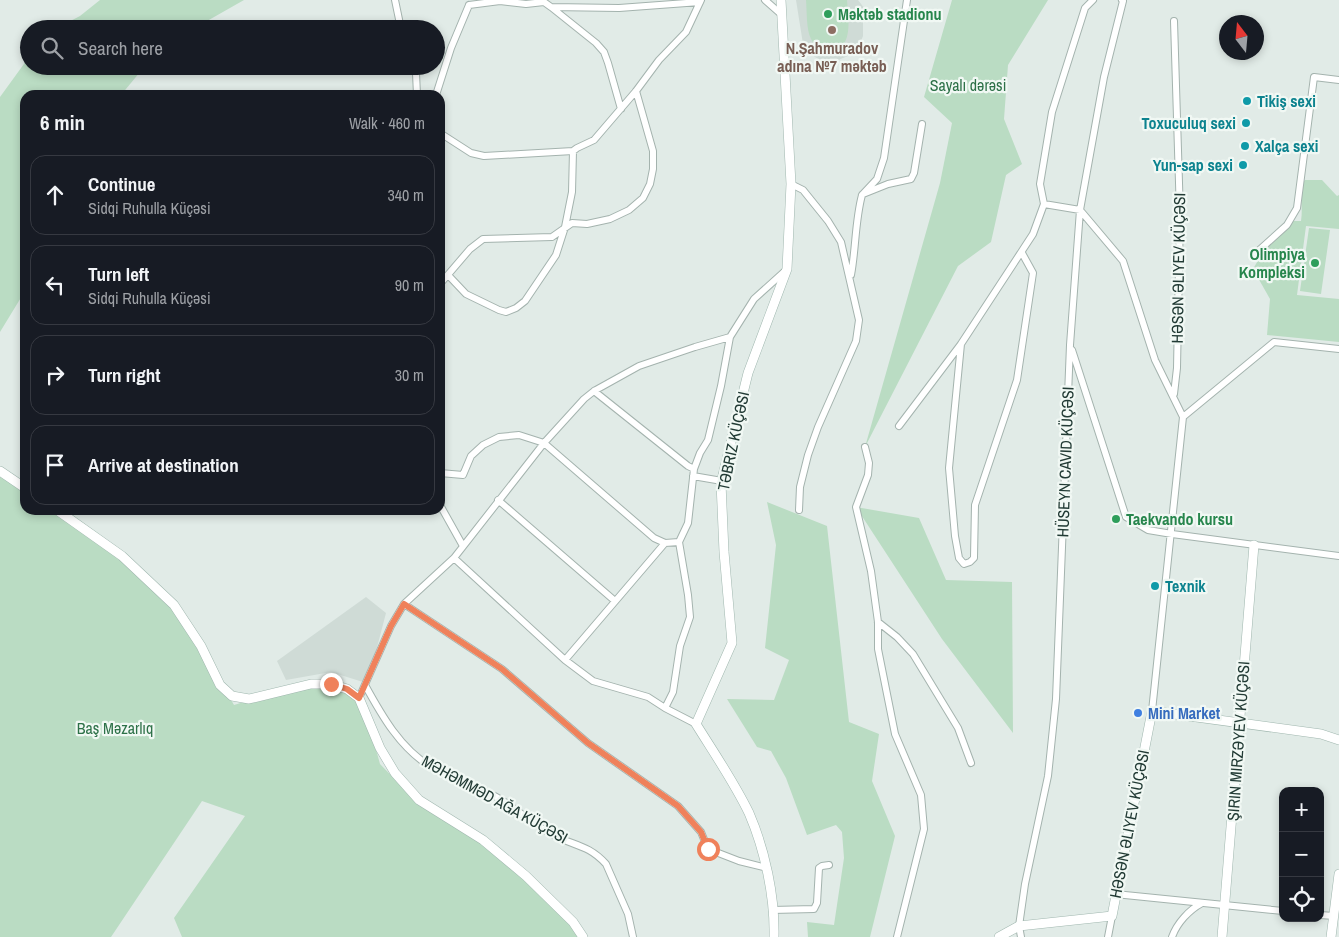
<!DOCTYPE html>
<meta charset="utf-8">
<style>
:root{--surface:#171b24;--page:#20242c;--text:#f1f3f6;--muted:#9ea1a6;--line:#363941}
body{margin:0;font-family:"Archivo Narrow",sans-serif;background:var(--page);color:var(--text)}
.controls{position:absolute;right:15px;bottom:15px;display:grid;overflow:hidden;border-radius:10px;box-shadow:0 2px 8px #0003}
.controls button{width:45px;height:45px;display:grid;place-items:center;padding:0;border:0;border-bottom:1px solid var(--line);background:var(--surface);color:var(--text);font:25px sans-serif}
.compass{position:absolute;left:1219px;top:15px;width:45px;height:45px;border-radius:50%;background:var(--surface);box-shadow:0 2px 8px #0003;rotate:344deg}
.stop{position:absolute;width:15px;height:15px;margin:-11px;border:4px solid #ef815b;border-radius:50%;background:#fff}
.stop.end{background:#ef815b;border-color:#fff;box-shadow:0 1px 5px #0008}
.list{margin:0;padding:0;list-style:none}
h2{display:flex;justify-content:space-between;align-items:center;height:65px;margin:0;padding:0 20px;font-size:21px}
h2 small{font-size:16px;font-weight:400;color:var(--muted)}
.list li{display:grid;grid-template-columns:32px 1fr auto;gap:15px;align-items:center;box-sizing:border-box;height:80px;margin:0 10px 10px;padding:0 10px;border:1px solid var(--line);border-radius:15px}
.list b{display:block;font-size:19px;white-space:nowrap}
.list p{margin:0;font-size:16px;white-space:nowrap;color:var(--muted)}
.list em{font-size:16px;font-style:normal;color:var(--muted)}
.icon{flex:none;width:28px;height:28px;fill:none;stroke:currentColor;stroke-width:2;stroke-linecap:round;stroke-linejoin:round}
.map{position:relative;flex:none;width:1339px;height:937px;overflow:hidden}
.search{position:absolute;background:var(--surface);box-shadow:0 2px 8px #0003;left:20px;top:20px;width:425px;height:55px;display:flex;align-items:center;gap:12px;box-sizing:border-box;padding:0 18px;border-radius:28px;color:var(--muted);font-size:19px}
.panel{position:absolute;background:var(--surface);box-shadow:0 2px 8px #0003;left:20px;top:90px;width:425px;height:425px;border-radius:15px}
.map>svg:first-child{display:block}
.built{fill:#cfdbd6}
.green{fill:#badcc3}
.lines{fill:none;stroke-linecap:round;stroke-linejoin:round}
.street-casing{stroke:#a4b3ae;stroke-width:8}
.secondary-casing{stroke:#a0b7af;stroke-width:10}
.street{stroke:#fff;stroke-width:6}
.secondary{stroke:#fff;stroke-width:9}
.route{stroke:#ef815b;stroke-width:6}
.leisure-dot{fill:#2e9e5b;stroke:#f1f8f4;stroke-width:2}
.education-dot{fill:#8d6e63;stroke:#f1f8f4;stroke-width:2}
.culture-dot{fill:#0f9aa8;stroke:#f1f8f4;stroke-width:2}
.shop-dot{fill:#3f7fe0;stroke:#f1f8f4;stroke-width:2}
.labels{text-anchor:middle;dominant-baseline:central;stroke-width:4.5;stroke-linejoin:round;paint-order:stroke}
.leisure-label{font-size:16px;font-weight:bold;fill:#27864d;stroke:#f1f8f4;text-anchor:start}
.education-label{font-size:16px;font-weight:bold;fill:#785e54;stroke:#f1f8f4}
.park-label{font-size:16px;fill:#2d7148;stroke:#f1f8f4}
.culture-label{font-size:16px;font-weight:bold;fill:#0d838f;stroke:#f1f8f4;text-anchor:start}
.street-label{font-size:16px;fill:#223b35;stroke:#f1f8f4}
.shop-label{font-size:16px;font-weight:bold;fill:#366cbe;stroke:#f1f8f4;text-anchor:start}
</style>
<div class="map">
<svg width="1339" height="937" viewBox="0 0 1339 937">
<rect width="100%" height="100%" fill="#e1ebe7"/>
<path class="built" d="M796,0H858L871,17L863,18V36L859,46L850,55L836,61L820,60L810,54L803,44Z
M366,597L386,613L374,659L363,682L331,672L286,680L277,661Z"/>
<path class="green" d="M100,0H244L193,29H55L80,16Z
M806,0H847C848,17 855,53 827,50C820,49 814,45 811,39C806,29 807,12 806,0Z
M952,0H1048L1008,65L1004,119L1022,164L1006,175L991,242L958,266L865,447L940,183L952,123L924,97Z
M29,57V66H145L121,95H25V291L0,332V97Z
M1305,180H1322L1337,196L1339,195V229L1306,226L1297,295L1339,299V342L1267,335L1270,299L1253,269L1266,247L1293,221H1301C1303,208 1300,196 1302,183Z
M1309,228L1330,230L1321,294L1300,291Z
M0,466L25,483V510H66L122,552L184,618L234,705L283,690L319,682L353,696L372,735L380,764L413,798L482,842L524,876L581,937H182L174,918L245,816L202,801L111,937H0Z
M767,502L827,526L849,722L879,734L872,781L895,836L870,937H808L807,922L834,925L844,858L842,832L836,825L807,835L786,778L771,751L757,747L727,699L774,700L789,660L765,648L776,545Z
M856,507L919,518L946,580L1012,582L1013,733L942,639Z"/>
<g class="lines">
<defs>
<path id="street" d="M395,0L401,29
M765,0L782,15
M469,5L500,1L526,4L544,2L551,7L619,8L700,2
M551,7L596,43L604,52L608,63L621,109
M414,66L416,73L417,95
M436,95L451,48L469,5
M440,133L471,153L484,156L573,151L577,148L594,140L636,91L659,60L686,32L701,0
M791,184L803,190L828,221L841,242L859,320L856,341L818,427L808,455L800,487L799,510
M863,194L888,184L911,179L914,173L922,124
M862,195L877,179L884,158L907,0
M1044,204L1080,210L1123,261L1155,360L1183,417L1152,711
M1256,253L1287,225L1297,208L1314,77L1339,80
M448,275L466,294L499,310L506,312L516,308L525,301L556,255L565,227L572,192L573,151
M851,275C856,248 855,221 862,195
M440,284L470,249L483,239L552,237L572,223L587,224L610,219L629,210L643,198L650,184L653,169V151L636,91
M961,344L949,468L955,536L959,558L964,564L970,562L974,558L975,505L1017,380L1033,273L1022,253
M1072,350L1126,517L1148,530L1172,534L1339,556
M594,391L688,466L694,469
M1174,394L1177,368L1180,215L1174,21
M1183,417L1274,342L1339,349
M899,426L961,344L1033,234L1044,204L1040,184L1052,112L1085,8L1093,0
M865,447L869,463L868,475L856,507L871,571L878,622V649L895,734L921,795L924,829L897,937
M440,473L463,475L471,456L483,445L499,437L519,435L544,443L654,538L665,543L679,542
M693,476L722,481
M498,500L615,601
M440,505L463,546
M454,558L565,660L593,681L648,697L665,708L696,724
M404,604L502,669L588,743L678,806L701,832L708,849L739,861L767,868
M878,622L897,637L913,654L958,728L971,763
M565,660L665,543
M365,685C382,716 400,748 431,767C454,780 481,786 503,801C519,811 533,824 550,833C571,846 587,843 606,864L628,914L633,937
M359,698L391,626L404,604L454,558L544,443L584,399L594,391L639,366L695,347L730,337L754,299L784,272
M665,708L673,692L680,646L690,617L688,595L679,542L688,523L694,469L700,453L708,440L721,386L730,337
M1115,894L1283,911
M772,910L814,909L817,903L819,868L822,866L829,865
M1320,915L1334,916
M1021,937L1019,926L1025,884L1048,776L1056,699L1070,345L1080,210L1104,77L1123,1L1122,0
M1108,937L1112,916
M1172,937C1177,923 1189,910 1202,903"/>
<path id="secondary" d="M0,471L25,488
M57,510L122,556L174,605L201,646L220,685L232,696L249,699L311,684H331L347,689L359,698L380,748L395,773L419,800L483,840L526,876L573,922L583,937
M774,937C775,897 765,850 749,813C734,782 714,753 696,724L732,643L724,552L721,483L748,373L787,269L791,184L781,0
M999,937L1019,926L1112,916L1152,711L1321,734L1339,740
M1222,937L1254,545
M1331,937L1339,874"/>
</defs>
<use href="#street" class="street-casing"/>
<use href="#secondary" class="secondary-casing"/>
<use href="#street" class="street"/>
<use href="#secondary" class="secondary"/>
</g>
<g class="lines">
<path class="route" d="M331,684L347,689L359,698L391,626L404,604L502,669L588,743L678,806L701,832L708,849"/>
</g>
<g class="leisure-dot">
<circle cx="828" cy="14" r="5"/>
<circle cx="1315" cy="263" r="5"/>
<circle cx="1116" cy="519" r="5"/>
</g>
<circle class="education-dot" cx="832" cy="30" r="5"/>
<g class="culture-dot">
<circle cx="1247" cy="101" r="5"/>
<circle cx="1246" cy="123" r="5"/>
<circle cx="1245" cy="146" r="5"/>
<circle cx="1243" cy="165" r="5"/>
<circle cx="1155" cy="586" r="5"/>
</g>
<circle class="shop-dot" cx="1138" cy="713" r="5"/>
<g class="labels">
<g class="leisure-label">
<text x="838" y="14">Məktəb stadionu</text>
<text x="1305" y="254" text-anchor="end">Olimpiya<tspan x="1305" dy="18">Kompleksi</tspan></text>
<text x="1126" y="519">Taekvando kursu</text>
</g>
<g class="education-label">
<text x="832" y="48">N.Şahmuradov<tspan x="832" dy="18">adına №7 məktəb</tspan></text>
</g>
<g class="park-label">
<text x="968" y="85">Sayalı dərəsi</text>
<text x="115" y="728">Baş Məzarlıq</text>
</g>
<g class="culture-label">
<text x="1257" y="101">Tikiş sexi</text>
<text x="1236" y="123" text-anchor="end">Toxuculuq sexi</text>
<text x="1255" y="146">Xalça sexi</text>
<text x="1233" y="165" text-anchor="end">Yun-sap sexi</text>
<text x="1165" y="586">Texnik</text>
</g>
<g class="street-label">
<text transform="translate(1178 268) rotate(-89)">HƏSƏN ƏLIYEV KÜÇƏSI</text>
<text transform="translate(733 441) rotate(-78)">TƏBRIZ KÜÇƏSI</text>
<text transform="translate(1065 462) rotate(-88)">HÜSEYN CAVID KÜÇƏSI</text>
<text transform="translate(1238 741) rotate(-86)">ŞIRIN MIRZƏYEV KÜÇƏSI</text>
<text transform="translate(495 799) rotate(29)">MƏHƏMMƏD AĞA KÜÇƏSI</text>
<text transform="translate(1129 824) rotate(-79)">HƏSƏN ƏLIYEV KÜÇƏSI</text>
</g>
<g class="shop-label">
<text x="1148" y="713">Mini Market</text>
</g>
</g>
</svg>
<div class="controls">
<button>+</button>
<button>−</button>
<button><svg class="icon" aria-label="locate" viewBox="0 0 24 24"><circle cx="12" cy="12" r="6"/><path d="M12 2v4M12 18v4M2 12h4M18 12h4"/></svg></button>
</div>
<svg class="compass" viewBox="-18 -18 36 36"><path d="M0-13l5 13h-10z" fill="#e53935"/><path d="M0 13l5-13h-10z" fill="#9ea1a6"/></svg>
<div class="stop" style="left:708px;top:849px"></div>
<div class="stop end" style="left:331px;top:684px"></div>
<div class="search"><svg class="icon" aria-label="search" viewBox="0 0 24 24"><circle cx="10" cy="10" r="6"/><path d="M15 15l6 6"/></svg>Search here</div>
<section class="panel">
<h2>6 min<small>Walk · 460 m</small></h2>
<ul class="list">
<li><svg class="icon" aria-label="ahead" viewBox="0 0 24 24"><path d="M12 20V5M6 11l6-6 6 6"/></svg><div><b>Continue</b><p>Sidqi Ruhulla Küçəsi</p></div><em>340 m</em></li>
<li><svg class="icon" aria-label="left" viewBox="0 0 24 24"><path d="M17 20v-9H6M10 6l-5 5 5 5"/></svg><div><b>Turn left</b><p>Sidqi Ruhulla Küçəsi</p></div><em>90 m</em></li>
<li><svg class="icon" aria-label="right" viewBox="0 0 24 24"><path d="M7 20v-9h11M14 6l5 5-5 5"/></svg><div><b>Turn right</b></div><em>30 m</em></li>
<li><svg class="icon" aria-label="arrive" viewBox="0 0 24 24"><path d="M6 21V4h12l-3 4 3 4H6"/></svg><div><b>Arrive at destination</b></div></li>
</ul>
</section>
</div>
